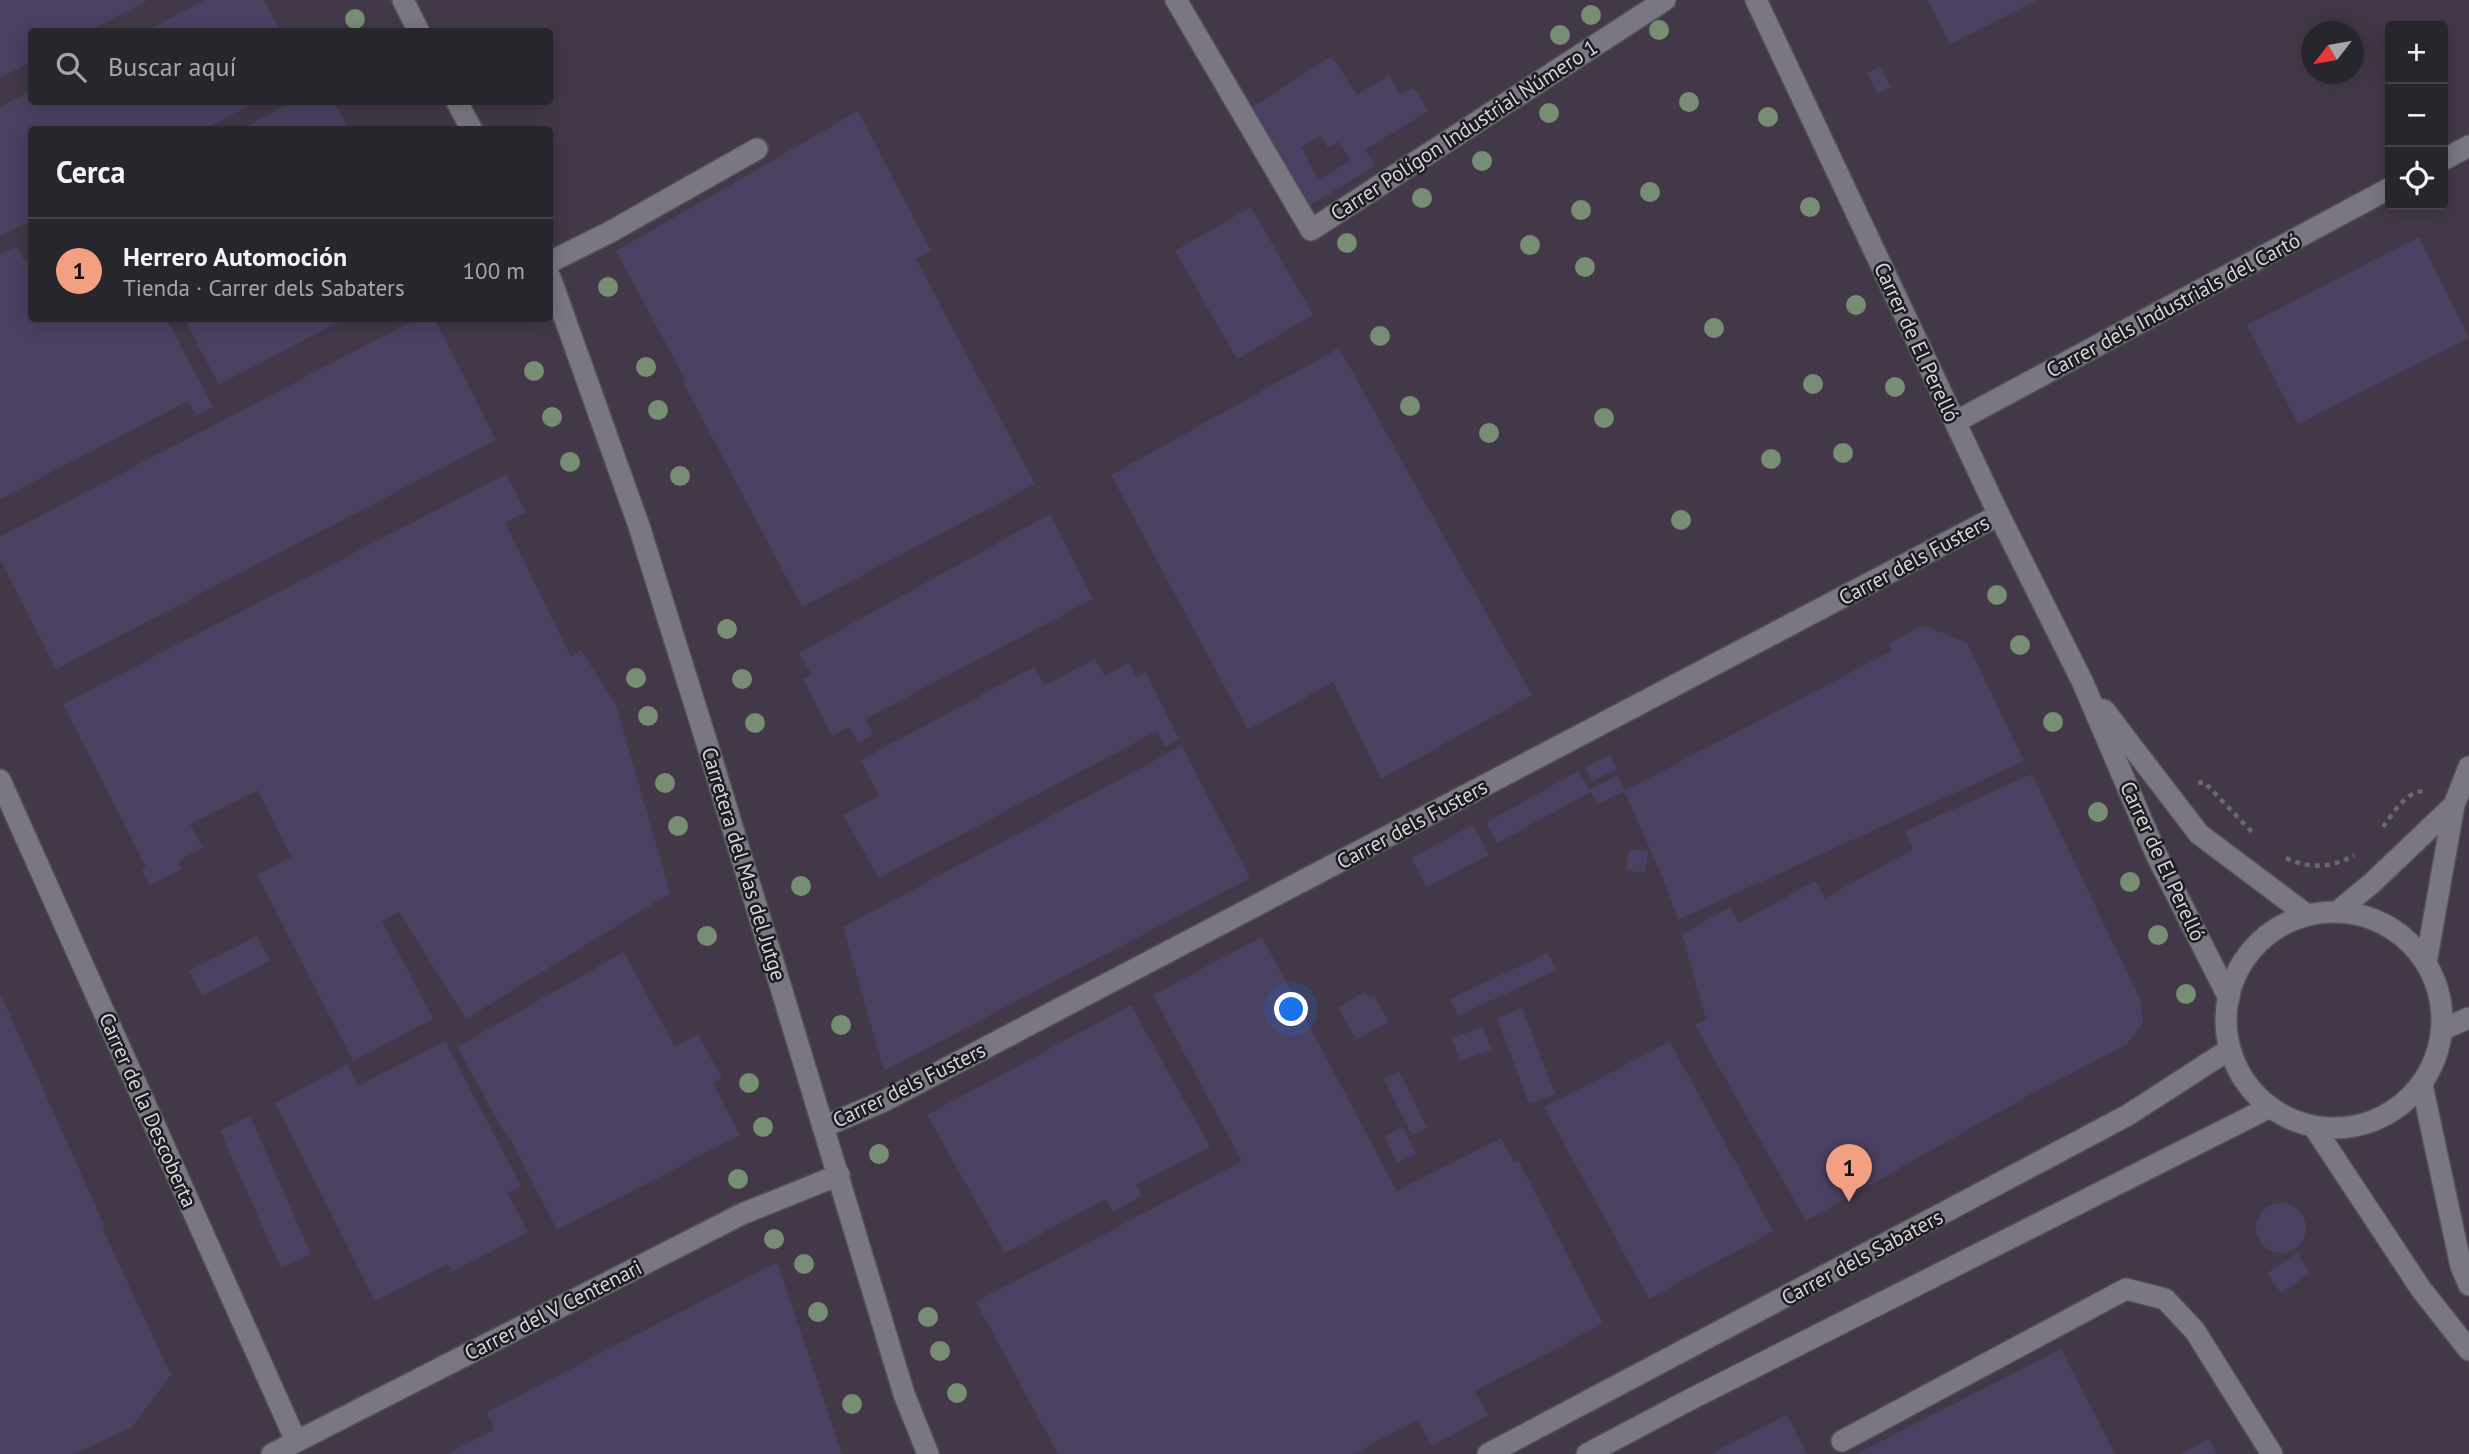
<!DOCTYPE html>
<html lang="es">
<meta charset="utf-8">
<style>
:root{--surface:#28262d;--page:#343239;--text:#f1f3f6;--muted:#a5a5aa;--line:#444349;--accent:#f2a081}
body{margin:0;font-family:"PT Sans",sans-serif;background:var(--page);color:var(--text)}
.controls{position:absolute;right:21px;top:21px;display:grid;overflow:hidden;border-radius:7px;box-shadow:0 4px 18px #0003}
.controls button{width:63px;height:63px;display:grid;place-items:center;padding:0;border:0;border-bottom:2px solid var(--line);background:var(--surface);color:var(--text);font:35px sans-serif}
.compass{position:absolute;left:2301px;top:21px;width:63px;height:63px;border-radius:50%;background:var(--surface);box-shadow:0 4px 18px #0003;rotate:239deg}
.you{position:absolute;left:1292px;top:1010px;width:24px;height:24px;margin:-18px;border:5px solid #fff;border-radius:50%;background:#1a73e8;box-shadow:0 0 0 10px #1a73e833}
.badge{display:grid;place-items:center;width:46px;height:46px;border-radius:50%;background:var(--accent);color:#111;font-size:23px;font-weight:700}
.pin{position:absolute;translate:-50% -58px;filter:drop-shadow(0 2px 4px #0008)}
.pin::after{content:'';position:absolute;top:37px;width:24px;height:21px;background:inherit;clip-path:polygon(0 0,100% 0,50% 100%)}
.list{margin:0;padding:0;list-style:none}
h2{display:flex;justify-content:space-between;align-items:center;height:91px;margin:0;padding:0 28px;font-size:30px}
h2 small{font-size:23px;font-weight:400;color:var(--muted)}
.list li{display:grid;grid-template-columns:46px 1fr auto;gap:21px;align-items:center;box-sizing:border-box;height:105px;padding:0 28px;border-top:2px solid var(--line)}
.list b{display:block;font-size:26px;white-space:nowrap}
.list p{margin:0;font-size:23px;white-space:nowrap;color:var(--muted)}
.list em{font-size:23px;font-style:normal;color:var(--muted)}
.icon{flex:none;width:38px;height:38px;fill:none;stroke:currentColor;stroke-width:2;stroke-linecap:round;stroke-linejoin:round}
.map{position:relative;flex:none;width:2469px;height:1454px;overflow:hidden}
.search{position:absolute;background:var(--surface);box-shadow:0 4px 18px #0003;left:28px;top:28px;width:525px;height:77px;display:flex;align-items:center;gap:18px;box-sizing:border-box;padding:0 24px;border-radius:7px;color:var(--muted);font-size:26px}
.panel{position:absolute;background:var(--surface);box-shadow:0 4px 18px #0003;left:28px;top:126px;width:525px;height:196px;border-radius:7px}
.map>svg:first-child{display:block}
.industrial{fill:#433848;fill-rule:evenodd}
.building{fill:#4a4162;fill-rule:evenodd}
.lines{fill:none;stroke-linecap:round;stroke-linejoin:round}
.lane-casing{stroke:#514f57;stroke-width:24}
.street-casing{stroke:#514f57;stroke-width:24}
.secondary-casing{stroke:#514f57;stroke-width:24}
.path{stroke:#6a686f;stroke-width:4.5;stroke-dasharray:5 5;stroke-linecap:butt}
.lane{stroke:#7a7782;stroke-width:21}
.street{stroke:#7a7782;stroke-width:21}
.secondary{stroke:#7a7782;stroke-width:21}
.tree{fill:#778d74}
.labels{text-anchor:middle;dominant-baseline:central;stroke-width:5;stroke-linejoin:round;paint-order:stroke}
.street-label{font-size:21px;fill:#d7d6db;stroke:#1d1c20}
</style>
<div class="map">
<svg width="2469" height="1454" viewBox="0 0 2469 1454">
<rect width="100%" height="100%" fill="#36333c"/>
<path class="industrial" d="M0,0H2469V1454H0ZM2390,26H2443V205H2390ZM32,32H550V102H32ZM2312,32H2354V74H2312ZM32,130H550V318H32Z"/>
<path class="building" d="M0,0H148L88,32H32V61L0,78Z
M204,0H264L281,32H144Z
M1928,0H2037L1950,44Z
M1332,56L1357,95L1389,75L1400,95L1413,87L1428,111L1365,150L1375,166L1309,206L1251,108ZM1321,136L1328,148L1339,142L1351,161L1318,180L1301,147Z
M1880,67L1891,87L1877,94L1867,73Z
M32,91V102H256L203,130H32V220L0,236V107Z
M293,102H334L349,130H239Z
M858,111L931,251L916,259L1035,484L802,607L683,382L686,381L616,251Z
M1251,207L1313,315L1237,359L1175,251Z
M2419,237L2469,338L2298,424L2247,325Z
M17,246L25,262L32,259V318H166L213,407L196,416L188,401L0,499V255Z
M184,318H346L219,385Z
M418,318H434L496,440L56,669L0,559V537Z
M1339,348L1532,695L1381,779L1333,682L1248,730L1111,475Z
M506,474L526,512L505,523L571,657L581,650L616,705L670,893L466,1019L399,912L382,921L433,1019L353,1061L257,875L291,857L258,790L190,824L203,848L178,861L182,869L150,885L142,870L146,867L63,704Z
M1050,514L1093,599L865,719L873,734L858,743L849,727L832,736L803,679L812,675L799,653Z
M1923,625L1967,643L2024,761L1678,920L1663,878L1624,791L1892,651L1888,644Z
M1095,659L1105,676L1129,663L1136,677L1146,672L1179,739L1165,747L1157,731L879,878L843,815L879,796L861,760L1034,667L1044,686Z
M1182,746L1250,878L884,1071L843,927Z
M1610,755L1617,769L1592,781L1585,767Z
M1578,771L1589,790L1618,775L1624,791L1597,805L1591,792L1497,843L1486,823Z
M2032,774L2141,1001L2143,1023L2126,1045L2033,1093L1806,1221L1695,1025L1706,1019L1682,934L1730,907L1739,923L1815,881L1825,898L1913,849L1905,831Z
M1473,825L1489,855L1427,887L1411,858Z
M1629,849L1648,851L1645,873L1626,870Z
M257,936L270,961L202,996L189,971Z
M1262,937L1397,1191L1501,1138L1514,1162L1518,1160L1603,1324L1475,1391L1488,1415L1432,1446L1418,1420L1353,1454H1058L976,1302L1242,1161L1153,995Z
M624,952L675,1047L698,1034L722,1078L713,1083L740,1135L557,1230L510,1138L508,1139L457,1047Z
M1548,953L1556,970L1458,1016L1450,999Z
M1365,992L1369,998L1374,995L1389,1022L1356,1040L1338,1007Z
M0,993L105,1227L102,1228L171,1375L131,1428L73,1454H0Z
M1131,1005L1210,1147L1136,1185L1142,1196L1113,1212L1106,1199L1005,1253L927,1115Z
M1522,1008L1555,1094L1529,1104L1497,1018Z
M1483,1027L1491,1050L1460,1061L1452,1038Z
M445,1041L521,1186L507,1193L528,1232L452,1272L448,1264L375,1301L275,1103L347,1064L358,1086Z
M1670,1042L1773,1231L1649,1299L1544,1107Z
M1399,1071L1427,1128L1412,1135L1384,1079Z
M250,1116L311,1254L281,1268L220,1131Z
M1403,1127L1416,1154L1397,1163L1385,1136Z
M2256 1228a25 25 0 1 1 50 0a25 25 0 1 1-50 0Z
M2297,1253L2310,1273L2281,1293L2267,1273Z
M777,1262L842,1454H447L494,1430L487,1412Z
M2061,1349L2115,1454H1856Z
M1787,1415L1807,1454H1711Z
M2209,1439L2217,1454H2180Z"/>
<g class="lines">
<defs>
<path id="lane" d="M550,262L610,232L757,149
M1842,1441L2126,1289L2165,1299L2195,1331L2272,1454"/>
<path id="street" d="M1176,0L1311,230L1665,0
M1756,0L1999,515L2083,683L2157,856L2229,998
M2443,160L2469,146
M1955,422L2390,188
M2104,710L2199,834L2307,915
M0,780L296,1441
M2443,1029L2469,1018
M823,1127L884,1101L1999,515
M272,1454L742,1214L839,1175
M1488,1454L2128,1115L2230,1049
M1587,1454L1693,1398L2270,1107"/>
<path id="secondary" d="M403,0L419,32
M457,102L472,130
M550,277L639,526L709,750L904,1394L928,1454
M2337,912L2372,883L2454,805
M2226 1020a108 108 0 1 1 216 0a108 108 0 1 1-216 0Z
M2426,963L2454,805L2469,767
M2422,1085L2461,1266L2469,1285
M2314,1127L2421,1289L2469,1350"/>
</defs>
<use href="#lane" class="lane-casing"/>
<use href="#street" class="street-casing"/>
<use href="#secondary" class="secondary-casing"/>
<path class="path" d="M2198,783L2204,782L2252,832
M2383,827C2394,812 2405,792 2424,791
M2286,858C2308,869 2333,868 2354,855"/>
<use href="#lane" class="lane"/>
<use href="#street" class="street"/>
<use href="#secondary" class="secondary"/>
</g>
<g class="tree">
<circle cx="1591" cy="15" r="10"/>
<circle cx="355" cy="19" r="10"/>
<circle cx="1659" cy="30" r="10"/>
<circle cx="1560" cy="35" r="10"/>
<circle cx="1689" cy="102" r="10"/>
<circle cx="1549" cy="113" r="10"/>
<circle cx="1768" cy="117" r="10"/>
<circle cx="1482" cy="161" r="10"/>
<circle cx="1650" cy="192" r="10"/>
<circle cx="1422" cy="198" r="10"/>
<circle cx="1810" cy="207" r="10"/>
<circle cx="1581" cy="210" r="10"/>
<circle cx="1347" cy="243" r="10"/>
<circle cx="1530" cy="245" r="10"/>
<circle cx="1585" cy="267" r="10"/>
<circle cx="608" cy="287" r="10"/>
<circle cx="1856" cy="305" r="10"/>
<circle cx="1714" cy="328" r="10"/>
<circle cx="1380" cy="336" r="10"/>
<circle cx="646" cy="367" r="10"/>
<circle cx="534" cy="371" r="10"/>
<circle cx="1813" cy="384" r="10"/>
<circle cx="1895" cy="387" r="10"/>
<circle cx="1410" cy="406" r="10"/>
<circle cx="658" cy="410" r="10"/>
<circle cx="552" cy="417" r="10"/>
<circle cx="1604" cy="418" r="10"/>
<circle cx="1489" cy="433" r="10"/>
<circle cx="1843" cy="453" r="10"/>
<circle cx="1771" cy="459" r="10"/>
<circle cx="570" cy="462" r="10"/>
<circle cx="680" cy="476" r="10"/>
<circle cx="1681" cy="520" r="10"/>
<circle cx="1997" cy="595" r="10"/>
<circle cx="727" cy="629" r="10"/>
<circle cx="2020" cy="645" r="10"/>
<circle cx="636" cy="678" r="10"/>
<circle cx="742" cy="679" r="10"/>
<circle cx="648" cy="716" r="10"/>
<circle cx="2053" cy="722" r="10"/>
<circle cx="755" cy="723" r="10"/>
<circle cx="665" cy="783" r="10"/>
<circle cx="2098" cy="812" r="10"/>
<circle cx="678" cy="826" r="10"/>
<circle cx="2130" cy="882" r="10"/>
<circle cx="801" cy="886" r="10"/>
<circle cx="2158" cy="935" r="10"/>
<circle cx="707" cy="936" r="10"/>
<circle cx="2186" cy="994" r="10"/>
<circle cx="841" cy="1025" r="10"/>
<circle cx="749" cy="1083" r="10"/>
<circle cx="763" cy="1127" r="10"/>
<circle cx="879" cy="1154" r="10"/>
<circle cx="738" cy="1179" r="10"/>
<circle cx="774" cy="1239" r="10"/>
<circle cx="804" cy="1264" r="10"/>
<circle cx="818" cy="1312" r="10"/>
<circle cx="928" cy="1317" r="10"/>
<circle cx="940" cy="1351" r="10"/>
<circle cx="957" cy="1393" r="10"/>
<circle cx="852" cy="1404" r="10"/>
</g>
<g class="labels">
<g class="street-label">
<text transform="translate(1464 130) rotate(-33)">Carrer Polígon Industrial Número 1</text>
<text transform="translate(2173 305) rotate(-28)">Carrer dels Industrials del Cartó</text>
<text transform="translate(1917 342) rotate(65)">Carrer de El Perelló</text>
<text transform="translate(1914 560) rotate(-28)">Carrer dels Fusters</text>
<text transform="translate(1412 824) rotate(-28)">Carrer dels Fusters</text>
<text transform="translate(2163 861) rotate(65)">Carrer de El Perelló</text>
<text transform="translate(744 864) rotate(73)">Carretera del Mas del Jutge</text>
<text transform="translate(909 1085) rotate(-26)">Carrer dels Fusters</text>
<text transform="translate(148 1110) rotate(66)">Carrer de la Descoberta</text>
<text transform="translate(1862 1257) rotate(-28)">Carrer dels Sabaters</text>
<text transform="translate(553 1310) rotate(-27)">Carrer del V Centenari</text>
</g>
</g>
</svg>
<div class="controls">
<button>+</button>
<button>−</button>
<button><svg class="icon" aria-label="locate" viewBox="0 0 24 24"><circle cx="12" cy="12" r="6"/><path d="M12 2v4M12 18v4M2 12h4M18 12h4"/></svg></button>
</div>
<svg class="compass" viewBox="-18 -18 36 36"><path d="M0-13l5 13h-10z" fill="#e53935"/><path d="M0 13l5-13h-10z" fill="#a5a5aa"/></svg>
<div class="you"></div>
<div class="pin badge" style="left:1849px;top:1202px">1</div>
<div class="search"><svg class="icon" aria-label="search" viewBox="0 0 24 24"><circle cx="10" cy="10" r="6"/><path d="M15 15l6 6"/></svg>Buscar aquí</div>
<section class="panel">
<h2>Cerca<small></small></h2>
<ul class="list">
<li><span class="badge">1</span><div><b>Herrero Automoción</b><p>Tienda · Carrer dels Sabaters</p></div><em>100 m</em></li>
</ul>
</section>
</div>
